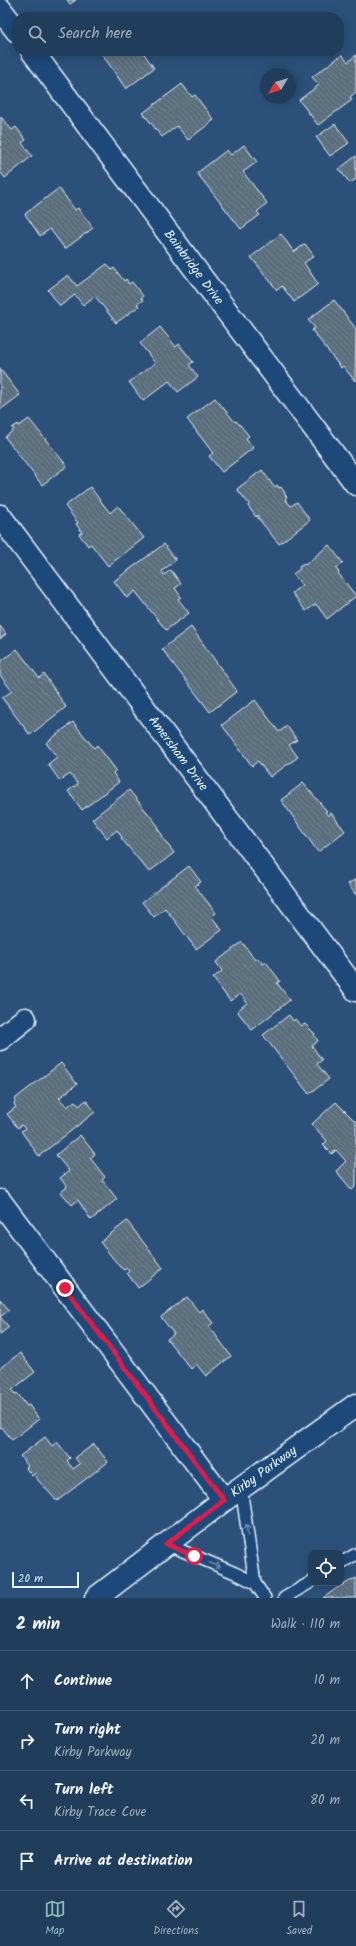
<!DOCTYPE html>
<meta charset="utf-8">
<style>
:root{--surface:#203d5c;--page:#284462;--text:#f1f3f6;--muted:#a2aebb;--line:#3d5672;--accent:#8bbbb9}
body{margin:0;font-family:Kalam,sans-serif;background:var(--page);color:var(--text)}
.controls{position:absolute;right:12px;bottom:12px;display:grid;overflow:hidden;border-radius:8px;box-shadow:0 2px 10px #0003}
.controls button{width:36px;height:36px;display:grid;place-items:center;padding:0;border:0;border-bottom:1px solid var(--line);background:var(--surface);color:var(--text);font:20px sans-serif}
.compass{position:absolute;left:260px;top:68px;width:36px;height:36px;border-radius:50%;background:var(--surface);box-shadow:0 2px 10px #0003;rotate:232deg}
.scale{position:absolute;left:12px;bottom:10px;width:67px;box-sizing:border-box;padding-left:4px;border:2px solid #e8f1f8;border-top:0;font-size:11px;line-height:14px;white-space:nowrap;color:#e8f1f8;-webkit-text-stroke:3px #1f4a7a;paint-order:stroke}
.stop{position:absolute;width:12px;height:12px;margin:-9px;border:3px solid #e11d48;border-radius:50%;background:#fff}
.stop.end{background:#e11d48;border-color:#fff;box-shadow:0 1px 4px #0008}
.list{margin:0;padding:0;list-style:none}
h2{display:flex;justify-content:space-between;align-items:center;height:52px;margin:0;padding:0 16px;font-size:17px}
h2 small{font-size:13px;font-weight:400;color:var(--muted)}
.list li{display:grid;grid-template-columns:26px 1fr auto;gap:12px;align-items:center;box-sizing:border-box;height:60px;padding:0 16px;border-top:1px solid var(--line)}
.list b{display:block;font-size:15px;white-space:nowrap}
.list p{margin:0;font-size:13px;white-space:nowrap;color:var(--muted)}
.list em{font-size:13px;font-style:normal;color:var(--muted)}
.icon{flex:none;width:22px;height:22px;fill:none;stroke:currentColor;stroke-width:2;stroke-linecap:round;stroke-linejoin:round}
.map{position:relative;flex:none;width:356px;height:1598px;overflow:hidden}
.search{position:absolute;background:var(--surface);box-shadow:0 2px 10px #0003;left:12px;right:12px;top:12px;height:44px;display:flex;align-items:center;gap:10px;box-sizing:border-box;padding:0 14px;border-radius:16px;color:var(--muted);font-size:15px}
.sheet{height:292px;background:var(--surface)}
nav{display:flex;justify-content:space-around;align-items:center;box-sizing:border-box;height:56px;border-top:1px solid var(--line);background:var(--surface);font-size:11px;color:var(--muted)}
nav a{display:grid;justify-items:center;gap:2px}
nav .on{color:var(--accent)}
.map>svg:first-child{display:block}
.building{fill:url(#building-back-hatch);stroke:#e8f1f8}
.lines{fill:none;stroke-linecap:round;stroke-linejoin:round}
.service-casing{stroke:#e8f1f8;stroke-width:14}
.minor-casing{stroke:#e8f1f8;stroke-width:25}
.secondary-casing{stroke:#e8f1f8;stroke-width:25}
.service{stroke:#1f4a7a;stroke-width:11}
.minor{stroke:#1f4a7a;stroke-width:22}
.secondary{stroke:#1f4a7a;stroke-width:22}
.oneway{stroke:#6f8dac}
.route{stroke:#e11d48;stroke-width:5}
.labels{text-anchor:middle;dominant-baseline:central;stroke-width:3.5;stroke-linejoin:round;paint-order:stroke}
.street-label{font-size:13px;fill:#e8f1f8;stroke:#1f4a7a}
</style>
<div class="map">
<svg width="356" height="1598" viewBox="0 0 356 1598">
<defs>
<pattern id="building-back-hatch" width="6" height="6" patternUnits="userSpaceOnUse"><rect width="6" height="6" fill="#5a6e7c"/><path d="M-1 5l2 2M0 0l6 6M5-1l2 2" fill="none" stroke="#72838f"/></pattern>
</defs>
<rect width="100%" height="100%" fill="#2b517a"/>
<filter id="ink" filterUnits="userSpaceOnUse"><feTurbulence type="fractalNoise" baseFrequency=".025" numOctaves="2"/><feDisplacementMap in="SourceGraphic" scale="8" xChannelSelector="R" yChannelSelector="G"/><feConvolveMatrix kernelMatrix="1 2 1 2 8 2 1 2 1" color-interpolation-filters="sRGB"/></filter>
<g filter="url(#ink)">
<path class="building" d="M67,0H76L70,4Z
M100,51H142L154,68L126,89Z
M342,55L348,62L356,55V92L350,97L352,100L318,125L299,100L319,85L312,77Z
M182,84L192,97L195,95L214,120L188,140L177,126L162,137L143,113Z
M1,117L12,130L16,127L26,140L22,143L32,156L5,178L0,171Z
M335,124L349,143L330,156L316,137Z
M244,145L257,162L243,172L267,203L257,212L260,215L241,229L197,173L227,150L231,155Z
M356,156V179L350,183L339,169Z
M59,188L75,210L78,208L93,228L65,249L50,229L40,236L25,214Z
M281,234L294,252L305,244L314,256L304,263L318,284L294,302L282,286L277,290L251,257Z
M107,264L112,270L114,268L124,281L126,279L129,284L132,282L143,296L141,298L143,300L137,304L139,306L116,323L95,296L83,305L75,295L60,306L48,290L68,275L77,286Z
M334,300L356,329L355,381L343,366L341,368L312,330L315,328L308,320Z
M160,327L176,347L179,344L193,362L189,365L198,377L178,392L169,381L143,401L129,382L155,363L140,343Z
M0,369L20,395L0,410Z
M215,398L235,422L236,421L240,425L249,436L246,438L253,448L222,472L209,456L213,453L187,419Z
M29,419L67,466L42,485L5,437L14,430L12,428L18,424L19,426Z
M262,470L274,487L277,485L279,488L281,487L285,493V495L287,497L285,499L291,506L297,502L310,520L279,544L258,518V515L256,517L248,506L249,504L237,489Z
M90,487L110,513L118,506L144,538L108,566L91,544L88,546L79,534L82,532L76,524L78,523L65,506Z
M164,544L176,560L162,571L164,575L171,570L181,584L175,588L181,597L178,599L189,613L166,630L135,591L127,598L114,581Z
M329,545L343,563L336,569L339,572L338,573L356,596L327,619L316,604L306,611L292,593L302,585L293,574L300,569L299,567L304,564L305,565Z
M0,626L6,634L0,639Z
M191,627L237,691L210,712L162,649Z
M17,649L39,678L44,674L66,707L30,735L2,698L12,691L0,675V662Z
M255,700L279,732L287,726L297,740L289,745L298,757L270,777L258,761L252,766L222,725Z
M73,722L94,748L97,745L116,770L113,773L119,782L82,810L68,791L78,784L70,774L60,781L48,764L57,757L46,743Z
M303,783L327,811L325,812L328,816L331,813L345,831L318,852L281,800Z
M129,790L159,827L157,828L163,836L162,837L174,853L149,872L121,838L122,837L117,830L107,838L92,819Z
M189,866L201,882L195,886L216,913L212,917L222,930L196,949L165,908L154,917L142,902Z
M356,879V895L348,884Z
M242,942L255,960L258,958L263,964L266,962L280,981L277,983L290,1000L252,1030L237,1011L247,1003L244,998L240,994L230,1001L213,978L222,971L216,962Z
M289,1015L293,1021L295,1019L301,1026L305,1024L315,1034L314,1035L318,1041L312,1046L322,1060L317,1064L329,1079L309,1094L263,1035Z
M61,1063L77,1084L59,1098L67,1107L75,1101L79,1106L86,1100L95,1112L39,1156L21,1131L25,1129L22,1125L18,1128L7,1114L16,1107L14,1104L16,1098Z
M336,1102L356,1122V1186L352,1190L336,1171L346,1161L336,1150L332,1154L323,1145L327,1141L312,1124Z
M80,1135L95,1154L90,1158L105,1177L102,1180L117,1199L91,1220L78,1200L72,1205L61,1192L67,1187L60,1178L69,1171L56,1155Z
M127,1221L163,1268L138,1288L127,1273L129,1271L127,1268L124,1270L120,1267L100,1242Z
M187,1297L199,1312L202,1309L213,1323L209,1326L231,1356L206,1376L196,1364L191,1369L167,1339L174,1334L161,1317Z
M0,1299L9,1310L0,1317L9,1327L0,1334Z
M20,1353L35,1372L12,1390L15,1394L17,1393L27,1406L29,1405L39,1419L12,1440L2,1427L0,1428V1368Z
M45,1437L52,1446L57,1442L70,1458L67,1461L73,1469L80,1464L75,1458L94,1444L108,1462L57,1501L35,1477L37,1476L36,1473L32,1476L26,1468L28,1466L20,1456Z
M356,1578V1598H323L337,1588Z"/>
<g class="lines">
<defs>
<path id="service" d="M241,1488L255,1583L265,1598
M166,1544L235,1573L255,1583
M341,1563L356,1554
M284,1598L311,1582"/>
<g id="minor">
<path d="M0,9L17,31"/>
<path id="s1" d="M32,51L356,484"/>
<path id="s2" d="M0,516L356,990"/>
<path d="M0,1039L25,1019"/>
<path d="M0,1201L224,1500"/>
</g>
<g id="secondary">
<path id="s3" d="M96,1598L224,1500L356,1405"/>
</g>
</defs>
<use href="#service" class="service-casing"/>
<use href="#minor" class="minor-casing"/>
<use href="#secondary" class="secondary-casing"/>
<use href="#service" class="service"/>
<use href="#minor" class="minor"/>
<use href="#secondary" class="secondary"/>
</g>
<defs><path id="oneway-shaft" d="M-6 0H5M1.5-3L5.5 0L1.5 3" fill="none" stroke-width="1.6" stroke-linecap="round" stroke-linejoin="round"/></defs>
<g class="oneway">
<use href="#oneway-shaft" transform="translate(247 1530) rotate(-98)"/>
<use href="#oneway-shaft" transform="translate(215 1565) rotate(22)"/>
</g>
</g>
<g class="lines" filter="url(#ink)">
<path class="route" d="M65,1288L224,1500L166,1544L194,1556"/>
</g>
<g class="labels">
<g class="street-label">
<text stroke="none"><textPath href="#s1" startOffset="270">Bainbridge Drive</textPath></text>
<text stroke="none"><textPath href="#s2" startOffset="297">Amersham Drive</textPath></text>
<text stroke="none"><textPath href="#s3" startOffset="210">Kirby Parkway</textPath></text>
</g>
</g>
</svg>
<div class="controls">
<button><svg class="icon" aria-label="locate" viewBox="0 0 24 24"><circle cx="12" cy="12" r="6"/><path d="M12 2v4M12 18v4M2 12h4M18 12h4"/></svg></button>
</div>
<svg class="compass" viewBox="-18 -18 36 36"><path d="M0-13l5 13h-10z" fill="#e53935"/><path d="M0 13l5-13h-10z" fill="#a2aebb"/></svg>
<div class="scale">20 m</div>
<div class="stop" style="left:194px;top:1556px"></div>
<div class="stop end" style="left:65px;top:1288px"></div>
<div class="search"><svg class="icon" aria-label="search" viewBox="0 0 24 24"><circle cx="10" cy="10" r="6"/><path d="M15 15l6 6"/></svg>Search here</div>
</div>
<section class="sheet">
<h2>2 min<small>Walk · 110 m</small></h2>
<ul class="list">
<li><svg class="icon" aria-label="ahead" viewBox="0 0 24 24"><path d="M12 20V5M6 11l6-6 6 6"/></svg><div><b>Continue</b></div><em>10 m</em></li>
<li><svg class="icon" aria-label="right" viewBox="0 0 24 24"><path d="M7 20v-9h11M14 6l5 5-5 5"/></svg><div><b>Turn right</b><p>Kirby Parkway</p></div><em>20 m</em></li>
<li><svg class="icon" aria-label="left" viewBox="0 0 24 24"><path d="M17 20v-9H6M10 6l-5 5 5 5"/></svg><div><b>Turn left</b><p>Kirby Trace Cove</p></div><em>80 m</em></li>
<li><svg class="icon" aria-label="arrive" viewBox="0 0 24 24"><path d="M6 21V4h12l-3 4 3 4H6"/></svg><div><b>Arrive at destination</b></div></li>
</ul>
</section>
<nav>
<a class="on"><svg class="icon" aria-label="map" viewBox="0 0 24 24"><path d="M3 6l6-2 6 2 6-2v14l-6 2-6-2-6 2zM9 4v14M15 6v14"/></svg>Map</a>
<a><svg class="icon" aria-label="directions" viewBox="0 0 24 24"><path d="M12 3l9 9-9 9-9-9zM9 14v-3h6M13 9l2 2-2 2"/></svg>Directions</a>
<a><svg class="icon" aria-label="saved" viewBox="0 0 24 24"><path d="M7 4h10v16l-5-4-5 4z"/></svg>Saved</a>
</nav>
